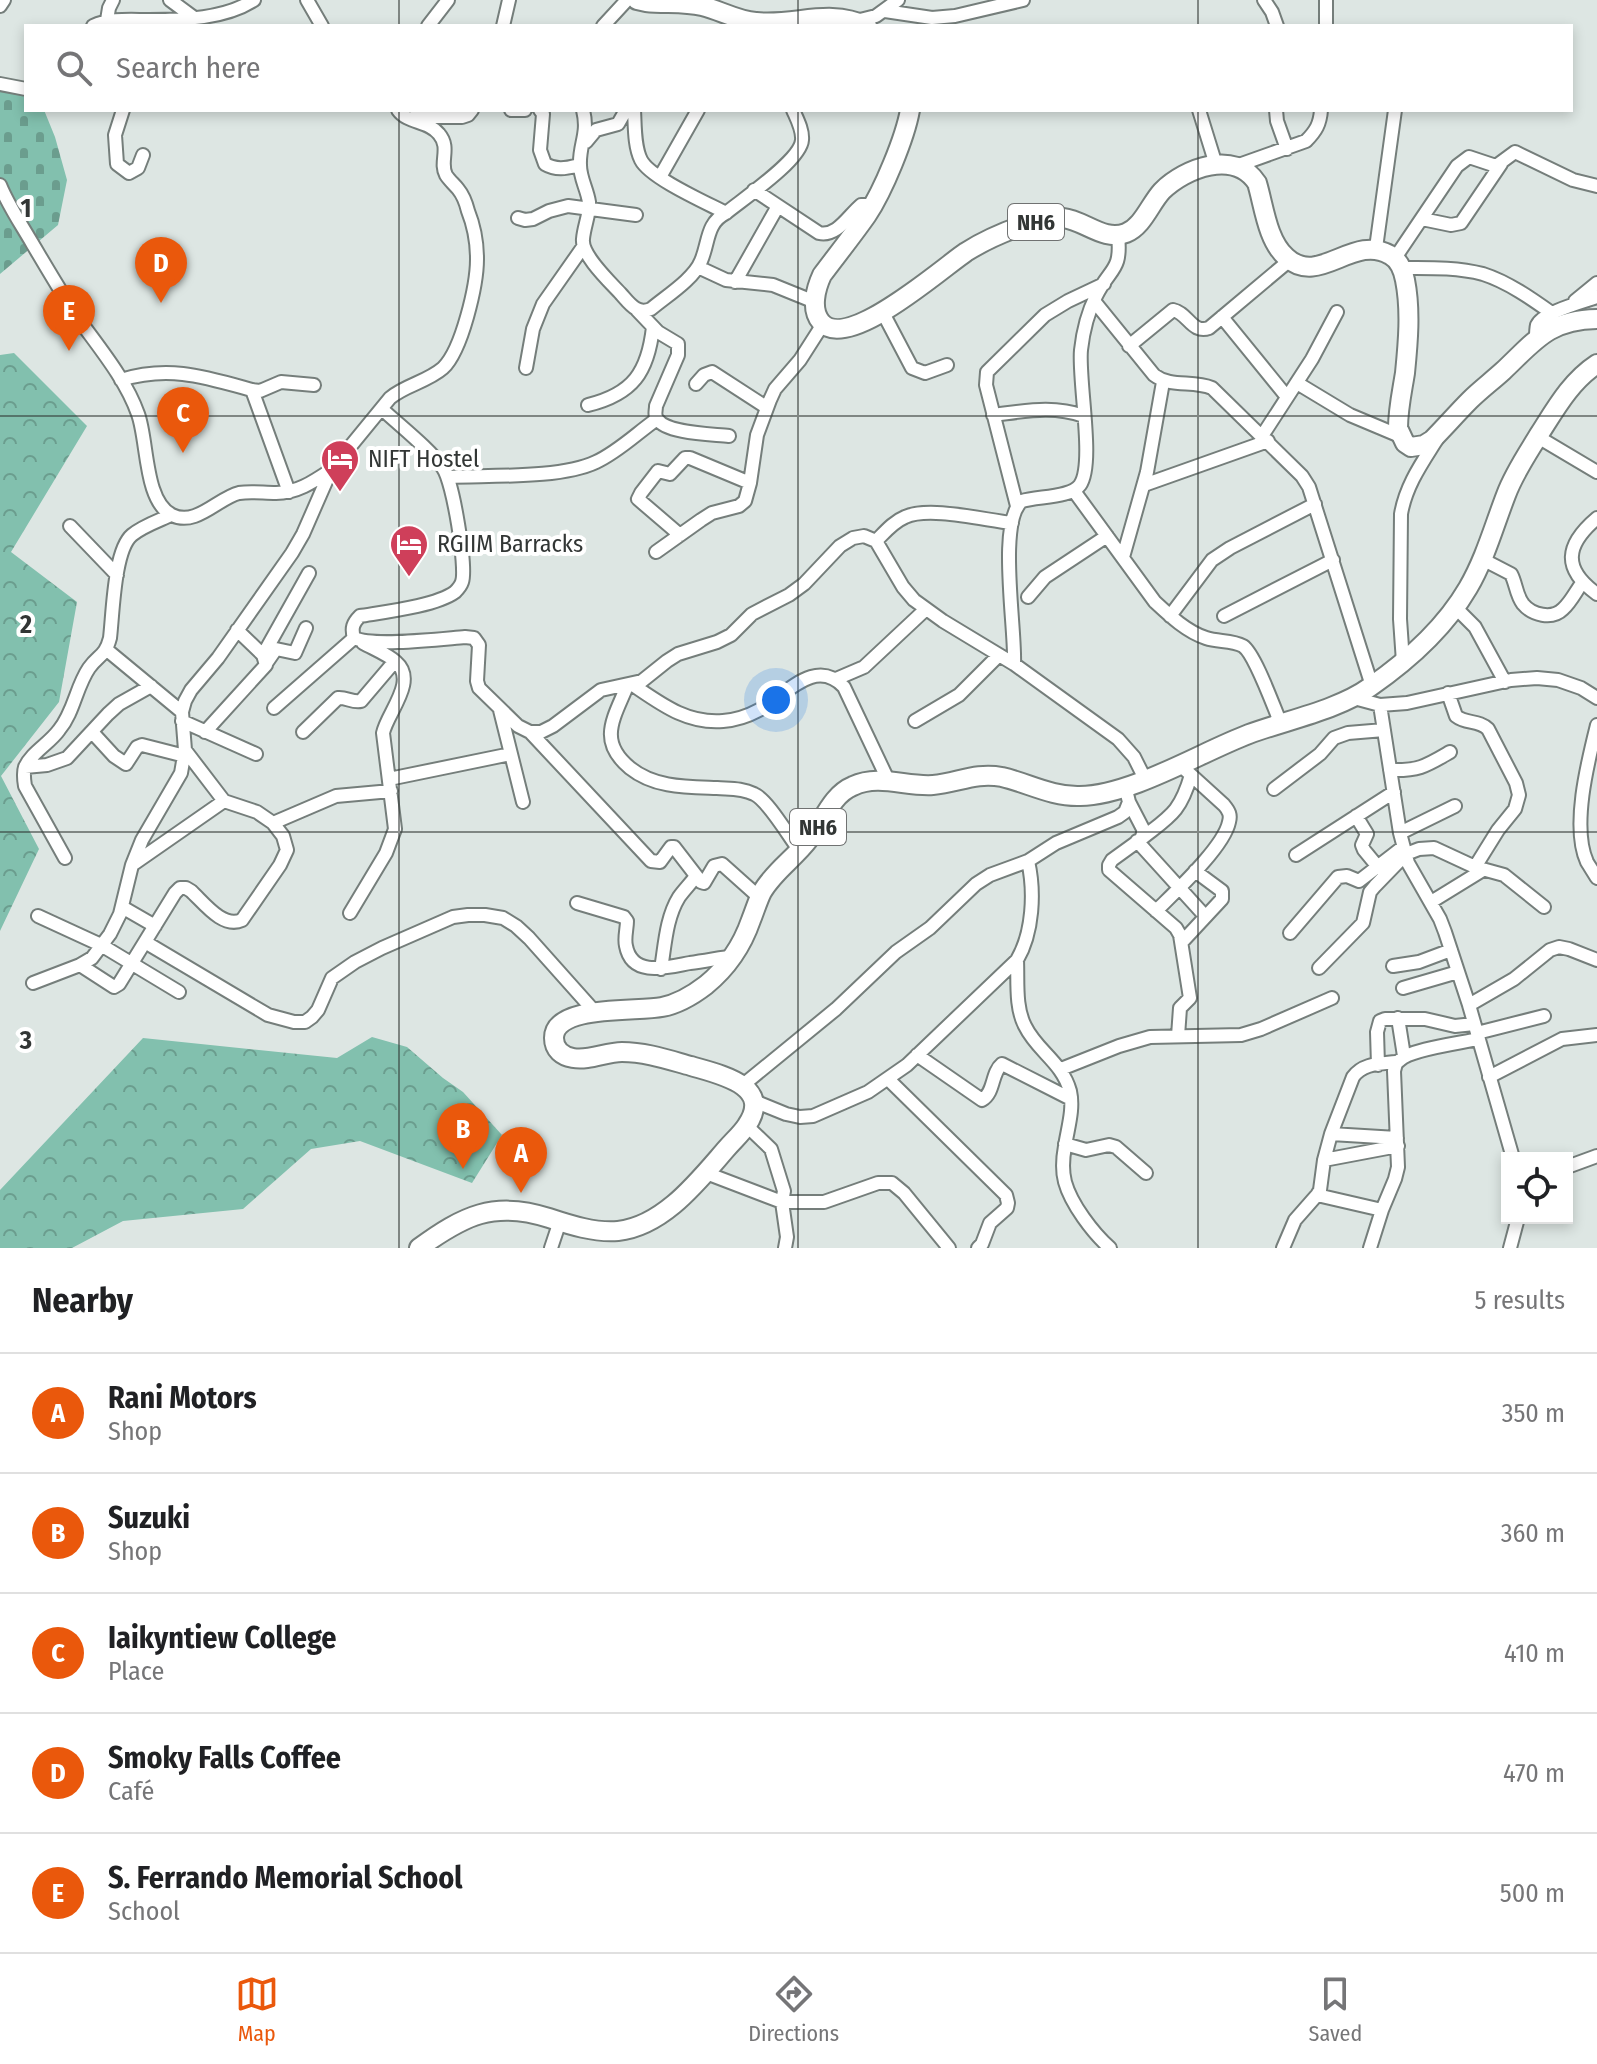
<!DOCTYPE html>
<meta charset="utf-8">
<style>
:root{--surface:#fff;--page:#f2f2f2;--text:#202124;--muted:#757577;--line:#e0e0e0;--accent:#ea580c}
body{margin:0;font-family:"Fira Sans Condensed",sans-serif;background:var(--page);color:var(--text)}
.controls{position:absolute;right:24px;bottom:24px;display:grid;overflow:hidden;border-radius:0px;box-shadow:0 4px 12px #0003}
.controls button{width:72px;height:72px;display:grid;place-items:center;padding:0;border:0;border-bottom:2px solid var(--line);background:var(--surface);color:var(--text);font:40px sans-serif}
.you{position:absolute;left:776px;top:700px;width:28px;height:28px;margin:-20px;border:6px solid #fff;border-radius:50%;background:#1a73e8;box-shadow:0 0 0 12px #1a73e833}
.badge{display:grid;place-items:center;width:52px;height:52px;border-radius:50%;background:var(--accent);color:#fff;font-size:26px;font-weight:700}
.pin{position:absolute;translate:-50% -66px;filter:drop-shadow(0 2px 4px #0008)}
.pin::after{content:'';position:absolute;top:42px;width:28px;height:24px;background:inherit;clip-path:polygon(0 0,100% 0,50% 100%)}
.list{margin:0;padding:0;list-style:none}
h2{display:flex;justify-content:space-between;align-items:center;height:104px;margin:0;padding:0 32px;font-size:34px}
h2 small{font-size:26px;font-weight:400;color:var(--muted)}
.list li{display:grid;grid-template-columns:52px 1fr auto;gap:24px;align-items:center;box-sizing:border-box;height:120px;padding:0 32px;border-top:2px solid var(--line)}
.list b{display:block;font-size:30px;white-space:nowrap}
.list p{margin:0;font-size:26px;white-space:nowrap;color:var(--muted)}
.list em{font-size:26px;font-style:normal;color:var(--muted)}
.icon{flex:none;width:44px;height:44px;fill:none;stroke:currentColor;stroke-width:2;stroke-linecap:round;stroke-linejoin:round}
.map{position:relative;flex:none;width:1597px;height:1248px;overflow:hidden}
.search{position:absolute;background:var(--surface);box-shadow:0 4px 12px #0003;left:24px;right:24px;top:24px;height:88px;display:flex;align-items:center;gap:20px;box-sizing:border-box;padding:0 28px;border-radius:0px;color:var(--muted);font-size:30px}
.sheet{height:704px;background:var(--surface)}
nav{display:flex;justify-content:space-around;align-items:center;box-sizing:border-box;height:112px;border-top:2px solid var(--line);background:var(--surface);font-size:22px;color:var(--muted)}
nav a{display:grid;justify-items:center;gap:4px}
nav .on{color:var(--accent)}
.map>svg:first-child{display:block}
.forest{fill:url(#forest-crowns)}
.cemetery{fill:url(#cemetery-stones)}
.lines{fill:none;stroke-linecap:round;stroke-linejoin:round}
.minor-casing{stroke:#757e7b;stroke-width:16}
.highway-casing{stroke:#757e7b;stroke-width:22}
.minor{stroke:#fff;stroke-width:12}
.highway{stroke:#fff;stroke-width:18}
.grid{fill:none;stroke:#323635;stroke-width:2;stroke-opacity:0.55}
.labels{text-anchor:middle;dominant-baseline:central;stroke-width:8;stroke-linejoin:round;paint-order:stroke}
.shield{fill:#fff;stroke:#707272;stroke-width:2}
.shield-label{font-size:22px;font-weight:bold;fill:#323635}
.poi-label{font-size:24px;fill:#323635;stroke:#fff;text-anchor:start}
.grid-label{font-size:26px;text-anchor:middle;font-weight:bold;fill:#323635;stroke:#fff;stroke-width:8;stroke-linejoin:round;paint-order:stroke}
</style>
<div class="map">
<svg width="1597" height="1248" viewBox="0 0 1597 1248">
<defs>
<pattern id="forest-crowns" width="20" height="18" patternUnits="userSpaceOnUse" patternTransform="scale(2)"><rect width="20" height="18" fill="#82c0ae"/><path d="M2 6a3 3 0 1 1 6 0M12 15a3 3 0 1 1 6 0" fill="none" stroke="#6b9d8e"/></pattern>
<pattern id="cemetery-stones" width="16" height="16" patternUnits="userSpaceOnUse" patternTransform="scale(2)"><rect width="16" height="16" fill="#82c0ae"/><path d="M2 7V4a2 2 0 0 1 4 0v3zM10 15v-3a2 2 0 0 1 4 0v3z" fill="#6b9d8e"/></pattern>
</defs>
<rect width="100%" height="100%" fill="#dde6e3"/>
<path class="forest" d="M14,353L87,426L11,552L77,602L59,702L1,776L39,849L0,931V355Z
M372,1037L407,1047L443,1078L463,1092L502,1135L472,1183L360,1141L311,1149L243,1209L123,1221L72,1248H0V1190L143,1038L337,1058Z"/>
<path class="cemetery" d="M0,89L26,97V110H44L55,137L67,180L58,225L0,274Z"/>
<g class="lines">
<defs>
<path id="minor" d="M170,0L193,17
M307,0L322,26
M1264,0L1272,12L1277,26
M0,6L4,0
M885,11L932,18L955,16L1023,0
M856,21L876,16L898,0
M93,26C110,18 130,20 149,20C183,20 225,19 254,0
M106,26L109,8L113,0
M428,26L448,0
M503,26L509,0
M603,26L627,0
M1326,26V0
M0,84L26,89
M123,110L115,135L117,164L129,173L138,168L143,155
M511,110H525
M540,110L543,114L540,150L545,164C557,171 567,168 580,165
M583,110C589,134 579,144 580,165C580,178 587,189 589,202C590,214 584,226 583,239C581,255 610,282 621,294C630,304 637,315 651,309C665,297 694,279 701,261C709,243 706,223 726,213C743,199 801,160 802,140C803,130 797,119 793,110
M634,110C635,125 634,146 641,160C650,178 707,203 726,213
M1199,110L1216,165
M1276,110L1277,121L1287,149
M414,117H462L468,115L472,110
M586,142L596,130L618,124L626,110
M1236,166L1306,141C1316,131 1320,124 1321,110
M660,177L698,110
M0,185C8,205 21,224 32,243C48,270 63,296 80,321C101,350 126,380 138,414C148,441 144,501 172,515C196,527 218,498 239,493C251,491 263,493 276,493C297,493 313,482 331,470
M754,190L819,233C837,237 848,216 861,205H874
M518,218L525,220L533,219L549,211L568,206L636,215
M1422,219L1451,225L1461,223L1501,164
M1376,248L1395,110
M1395,258L1457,166L1469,157L1496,166L1515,152L1573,180L1597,186
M698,267L726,280L773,285L815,302
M1402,268C1429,268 1456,267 1483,274C1508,282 1532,299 1553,314
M735,282L778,206
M1094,301L1154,375C1171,388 1192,380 1212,388L1302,476L1309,487L1372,686
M1575,301L1597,283
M637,310L658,332L678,344V355L656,406C656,411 654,415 657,419C667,434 713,434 729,436
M882,311L912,368L925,373L947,365
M1222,317L1287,397
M1536,339C1536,335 1536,329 1537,325C1543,312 1583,302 1597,297
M1129,346L1173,310C1188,313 1192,334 1209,328L1290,260
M526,368L533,329L543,304L583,247
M121,380C169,365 205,377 252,390L260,391L281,382L314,385
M1297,383L1350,415L1400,436
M696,384L704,375L712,372L766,407
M252,390L289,492
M588,405C633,394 648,372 653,327
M382,409C400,426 429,448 443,468C453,481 467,568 462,582C461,585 457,590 455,592C436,606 384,612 360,616C353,623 351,628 354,638C373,647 440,639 465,637L474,638L479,645L477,681L479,688L518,726L530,732H541L553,726L601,690L642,681L667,661L678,654L717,642L731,635L752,614L789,595L804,584L840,546L853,538L864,536L876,541L903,587L914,600L943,621L1014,664L1118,739L1134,757L1145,779
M993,415C1026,411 1053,405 1084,416
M1262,436L1312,359L1337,312
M1538,437L1597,472
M449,477C489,475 560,479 596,462C618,452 637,433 657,419
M1144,485L1268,441
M1074,491L1155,602C1170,616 1187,632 1206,638C1218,642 1232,640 1243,646C1255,654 1274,708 1281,724
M1017,506L986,385L987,372L1045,315L1068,301L1104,284
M1597,518C1565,545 1562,569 1597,594
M70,526L117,575
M680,535L638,499L641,493L658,471L670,474L685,458H690L750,483
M876,541C885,532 893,522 905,517C929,506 984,520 1012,523
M656,552L701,520L712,513L739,506L745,501L750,483L757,435L770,400L775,389L800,360L823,324
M1123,557L1147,472L1163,382
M1482,559L1511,574C1516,583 1516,595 1523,604C1532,615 1552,620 1563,609C1571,602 1576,591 1582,583
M1028,597L1045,577L1107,536
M1455,607L1475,627L1505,682
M1170,616L1212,560L1230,548L1315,504
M1224,616L1333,560
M107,650L182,712
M263,655L309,573
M267,662L276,649L295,653L306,628
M1403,662L1400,619L1401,514C1406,485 1422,463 1437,439
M1014,664C1016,630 997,522 1022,501C1037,496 1071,498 1080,485C1095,464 1078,380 1081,350C1083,332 1088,312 1096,296C1110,267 1122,272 1118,235
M836,679L864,667L926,609
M633,685C661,704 687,724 723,721C736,720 748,716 759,710C785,696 815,656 844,687L889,782
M627,686C614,718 597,741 630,768C655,788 687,787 717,788C730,789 742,788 754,794C768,800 789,837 800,851
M1448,693L1456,716C1466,724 1479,720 1488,729L1516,783L1519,795L1515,809L1498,830L1475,867
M1354,698L1380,705L1407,703L1511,680L1537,678L1558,680L1581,688L1597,698
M1380,705L1400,833L1408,863L1440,919L1445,932L1469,1005L1513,1158
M274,708L354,638
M500,710L523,802
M182,721L256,754
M915,721L959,695L999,655
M1597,725C1588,761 1571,827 1587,862C1590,867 1594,873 1597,878
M92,732L114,756L126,764L137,747L142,745L185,756
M205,732L266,665L263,655L237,630
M303,732L338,698C346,697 353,703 361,701L395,661
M530,732L651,861L660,862L671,847H674L701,882L704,883L714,866L722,864L760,898
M25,767L47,765L67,758L108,714L119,704L151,686
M1390,770C1419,771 1426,766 1450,752
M389,779L511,754
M1274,789L1320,754L1334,738L1348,733L1384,730
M1129,802L1143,829V834L1141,839L1112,860L1109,865V870L1176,928L1180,935L1190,998L1180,1008L1178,1036
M1356,816L1367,834L1362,845L1364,850L1378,867
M273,823L336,796L391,791
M1400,833L1455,806
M1141,839C1170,816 1180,813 1191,775
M1137,841L1205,916
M1296,855L1394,792
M65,858L25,786C24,780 23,773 25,767C31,753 50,743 59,730C74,712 76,687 89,668C99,654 105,657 110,638C113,613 114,550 132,535C143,526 158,521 171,515
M132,865L224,801
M1431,902L1483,870
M577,903L624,917L627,921C627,929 624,938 626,946C632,978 668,967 690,963C705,961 720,958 735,956
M122,907L155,926
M1156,911C1175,892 1224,847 1229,822C1231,815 1229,811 1224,805L1179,764
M350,913L386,853L395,829L383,733C387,713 418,681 396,662C387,654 374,649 363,643
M38,916L101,945L179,992
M1290,933L1338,877L1347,876L1359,881L1403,847
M145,942L268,1015L294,1022H305L312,1017L318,1010L332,978L355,962L382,948L453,917L468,915H485L503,918L516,926L529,938L595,1012
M1182,942L1222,899V891L1195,871
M1017,960C1018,981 1015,1007 1025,1026C1037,1051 1062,1062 1070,1091C1074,1109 1068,1127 1065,1146C1063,1157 1062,1171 1065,1182C1071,1204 1093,1233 1110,1248
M80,965L114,987L119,984L175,893L180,888H186L191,891C204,903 223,929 242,920L280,865L287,850L283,836L273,823L257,812L224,801L185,750
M1393,966L1419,962L1451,950
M1319,968L1363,923L1370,892L1375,886L1406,854L1419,849L1434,848L1475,867L1504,875L1544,907
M661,969C665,945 666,918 679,897C684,890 691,883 696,876
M33,983L80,965L92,958L110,934L120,914L132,865L142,840L181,773L185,750L182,712L185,701L191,690L218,658L292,553L303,534L331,470L390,398C405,385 427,382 443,368C462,350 477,285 477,259C477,243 474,226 468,211C466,203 463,195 458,189C454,184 449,180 446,175C439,162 451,148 439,134C428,120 408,124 398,110
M1403,988L1458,972
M1469,1005L1514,979L1550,950L1559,947L1569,949L1597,960
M1398,1018L1404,1056
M1477,1033L1544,1016
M917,1055L982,1100C995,1092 991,1073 1002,1064L1071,1099
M1378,1065L1377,1032L1380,1021L1385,1019H1425L1455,1026L1474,1024
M1061,1069L1119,1046L1150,1037L1241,1035L1261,1029L1332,998
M1489,1077L1562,1039L1597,1035
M888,1079L1006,1195L1008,1203L1007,1208L990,1223L982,1244L978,1248
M743,1085L836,1009L896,952L930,928L976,884L990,875L1028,861L1056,843L1118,817L1125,812L1129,802L1125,786
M754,1101L786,1114L800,1117L813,1116L868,1092L907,1065L1017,960C1033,933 1035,892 1028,861
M747,1126L771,1149L784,1191L782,1202L787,1237L785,1248
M1331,1134L1397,1138
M1065,1144L1086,1150L1109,1145L1116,1147L1146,1173
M1324,1160L1398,1146
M1567,1167L1597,1156
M706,1173L782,1202H824L878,1183H892L904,1193L949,1248
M1317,1195L1382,1210
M551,1248L560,1221
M1283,1248L1295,1220L1317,1195L1320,1190L1324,1160L1331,1134L1353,1077C1363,1063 1380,1064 1396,1062
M1370,1248L1382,1210L1395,1179L1398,1167L1394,1071C1396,1064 1395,1064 1400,1060C1411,1049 1461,1043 1478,1039
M1510,1248L1518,1218"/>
<path id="highway" d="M637,0L646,2C664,4 684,2 702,6C720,10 737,21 756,22C797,26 827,8 867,26
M910,110C905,138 883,191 867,215C853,235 837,255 822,275C816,288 810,309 821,322C847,353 942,268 966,252C985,240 1006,231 1027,224C1038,221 1051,216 1063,218C1084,220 1104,242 1126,233C1143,226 1150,204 1162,191C1185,168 1235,149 1257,183C1264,206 1267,240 1286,257C1319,288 1353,233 1390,255C1399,260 1403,270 1405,280C1411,310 1408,343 1405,373C1402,392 1398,409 1398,428L1405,443L1411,447L1424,445L1432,440C1445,427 1457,413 1470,400C1480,390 1492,381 1503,371C1535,341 1548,320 1597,319
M419,1248C463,1216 494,1200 549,1218C570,1225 595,1233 618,1231C664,1226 699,1180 727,1148C734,1140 742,1133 747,1125C774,1085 718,1074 691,1066C669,1060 646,1052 622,1052C606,1052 589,1061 573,1058C562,1056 554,1050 554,1038C554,1004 638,1012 662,1007C678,1004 693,995 706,985C728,967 742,946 751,920C755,910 758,900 762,892C774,871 795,858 809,839C823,822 831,795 853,786C879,774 906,787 933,785C958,783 975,772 1002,777C1028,783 1052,797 1080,796C1132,795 1199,753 1249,734C1287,720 1338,710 1370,687C1409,660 1444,629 1468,588C1485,559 1494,526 1506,495C1514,473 1528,453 1540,433C1556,408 1571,381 1597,364"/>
</defs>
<use href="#minor" class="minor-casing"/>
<use href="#highway" class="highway-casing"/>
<use href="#minor" class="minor"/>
<use href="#highway" class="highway"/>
</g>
<path class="grid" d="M399,0V26M798,0V26M1198,0V26M399,110V1248M798,110V1248M1198,110V1248M0,416H1597M0,832H1597"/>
<defs>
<symbol id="hotel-pin" viewBox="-11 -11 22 30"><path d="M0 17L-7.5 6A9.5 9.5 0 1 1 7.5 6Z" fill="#cf3f5a" stroke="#fff"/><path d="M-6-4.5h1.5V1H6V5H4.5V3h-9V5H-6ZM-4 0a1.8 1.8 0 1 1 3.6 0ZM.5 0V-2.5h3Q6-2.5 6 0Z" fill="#fff"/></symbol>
</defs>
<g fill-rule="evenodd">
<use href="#hotel-pin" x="318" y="437" width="44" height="60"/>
<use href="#hotel-pin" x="387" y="522" width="44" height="60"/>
</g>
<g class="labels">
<g class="shield">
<rect x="1008" y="204" width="56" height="36" rx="6"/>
<rect x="790" y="809" width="56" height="36" rx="6"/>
</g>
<g class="shield-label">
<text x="1036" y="222">NH6</text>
<text x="818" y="827">NH6</text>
</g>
<g class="poi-label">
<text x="368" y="459">NIFT Hostel</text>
<text x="437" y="544">RGIIM Barracks</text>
</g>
</g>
<g class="grid-label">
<text x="26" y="217">1</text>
<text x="26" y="633">2</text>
<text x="26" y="1049">3</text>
</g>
</svg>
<div class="controls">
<button><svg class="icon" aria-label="locate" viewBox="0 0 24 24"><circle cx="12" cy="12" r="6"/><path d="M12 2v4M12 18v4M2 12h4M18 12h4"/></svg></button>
</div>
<div class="you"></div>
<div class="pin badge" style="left:521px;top:1193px">A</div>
<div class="pin badge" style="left:463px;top:1169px">B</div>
<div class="pin badge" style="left:183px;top:453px">C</div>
<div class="pin badge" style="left:161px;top:303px">D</div>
<div class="pin badge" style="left:69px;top:351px">E</div>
<div class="search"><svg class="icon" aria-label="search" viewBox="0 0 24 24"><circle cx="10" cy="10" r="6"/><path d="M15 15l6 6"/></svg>Search here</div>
</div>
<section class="sheet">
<h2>Nearby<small>5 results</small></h2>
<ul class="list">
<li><span class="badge">A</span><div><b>Rani Motors</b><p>Shop</p></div><em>350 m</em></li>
<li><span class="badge">B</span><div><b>Suzuki</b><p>Shop</p></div><em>360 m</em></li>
<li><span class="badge">C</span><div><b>Iaikyntiew College</b><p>Place</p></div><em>410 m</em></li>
<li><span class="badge">D</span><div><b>Smoky Falls Coffee</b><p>Café</p></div><em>470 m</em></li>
<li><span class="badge">E</span><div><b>S. Ferrando Memorial School</b><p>School</p></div><em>500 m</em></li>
</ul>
</section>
<nav>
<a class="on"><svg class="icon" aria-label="map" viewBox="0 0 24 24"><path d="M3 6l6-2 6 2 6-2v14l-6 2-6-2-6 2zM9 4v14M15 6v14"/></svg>Map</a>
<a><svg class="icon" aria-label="directions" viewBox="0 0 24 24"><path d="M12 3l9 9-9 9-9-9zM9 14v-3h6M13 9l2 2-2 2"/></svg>Directions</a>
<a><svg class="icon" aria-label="saved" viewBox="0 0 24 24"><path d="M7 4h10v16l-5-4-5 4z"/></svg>Saved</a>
</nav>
